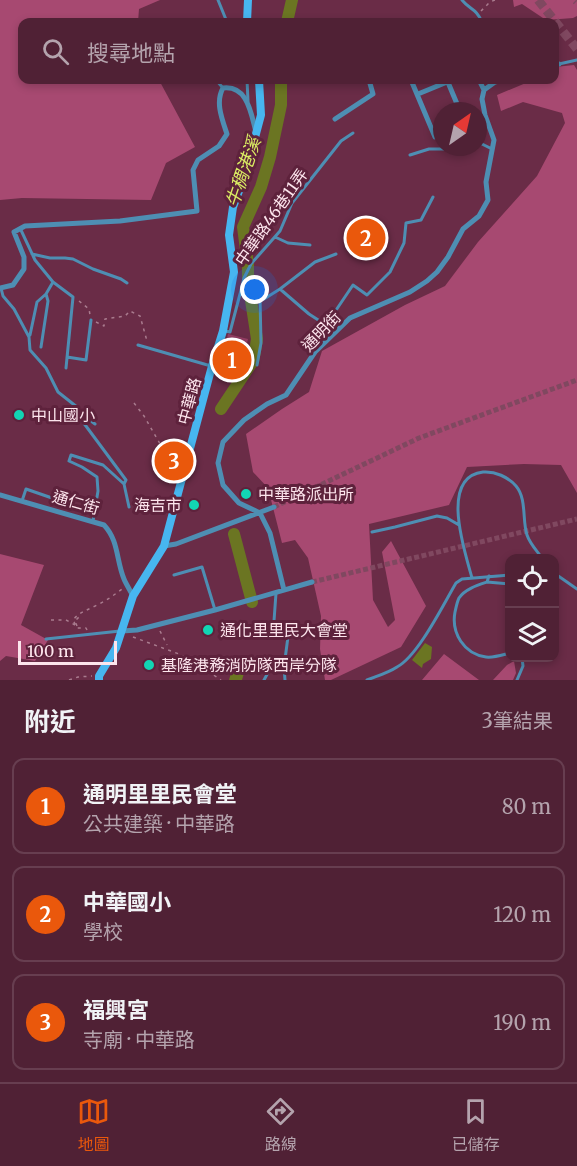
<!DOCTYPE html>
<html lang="zh-TW">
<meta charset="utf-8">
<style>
:root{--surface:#502135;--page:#5a2e41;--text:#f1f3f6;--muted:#b4a3ad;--line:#673e50;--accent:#ea580c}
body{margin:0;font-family:Merriweather,"Noto Sans TC",serif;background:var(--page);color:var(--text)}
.controls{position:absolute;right:18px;bottom:18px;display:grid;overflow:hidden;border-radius:12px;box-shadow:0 3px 9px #0003}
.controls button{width:54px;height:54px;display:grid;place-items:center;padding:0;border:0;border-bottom:2px solid var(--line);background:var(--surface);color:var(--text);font:30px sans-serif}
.compass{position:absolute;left:433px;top:102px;width:54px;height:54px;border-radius:50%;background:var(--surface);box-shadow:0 3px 9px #0003;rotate:34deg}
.scale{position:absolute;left:18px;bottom:15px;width:99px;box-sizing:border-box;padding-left:6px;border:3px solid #fde5ed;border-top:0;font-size:16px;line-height:21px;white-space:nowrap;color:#fde5ed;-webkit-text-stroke:4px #5e223c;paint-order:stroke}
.you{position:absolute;left:255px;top:290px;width:21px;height:21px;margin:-15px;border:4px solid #fff;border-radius:50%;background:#1a73e8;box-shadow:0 0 0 9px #1a73e833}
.badge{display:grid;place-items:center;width:39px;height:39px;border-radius:50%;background:var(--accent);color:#fff;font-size:20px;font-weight:700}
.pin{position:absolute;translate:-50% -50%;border:3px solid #fff;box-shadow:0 2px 6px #0006}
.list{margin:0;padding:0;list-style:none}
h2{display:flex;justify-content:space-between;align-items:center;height:78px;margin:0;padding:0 24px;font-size:26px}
h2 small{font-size:20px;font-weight:400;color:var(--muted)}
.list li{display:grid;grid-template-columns:39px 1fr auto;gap:18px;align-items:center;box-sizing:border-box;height:96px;margin:0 12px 12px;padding:0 12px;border:2px solid var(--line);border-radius:12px}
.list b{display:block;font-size:22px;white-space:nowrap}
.list p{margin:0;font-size:20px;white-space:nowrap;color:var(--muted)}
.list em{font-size:20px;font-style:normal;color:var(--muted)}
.icon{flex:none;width:33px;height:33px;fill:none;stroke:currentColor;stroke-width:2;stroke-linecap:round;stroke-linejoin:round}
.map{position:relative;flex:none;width:577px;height:680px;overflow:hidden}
.search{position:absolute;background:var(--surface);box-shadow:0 3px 9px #0003;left:18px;right:18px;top:18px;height:66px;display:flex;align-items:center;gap:15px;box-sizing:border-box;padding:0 21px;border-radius:12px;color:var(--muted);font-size:22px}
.sheet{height:402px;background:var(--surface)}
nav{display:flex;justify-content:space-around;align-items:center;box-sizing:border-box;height:84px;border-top:2px solid var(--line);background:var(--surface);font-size:16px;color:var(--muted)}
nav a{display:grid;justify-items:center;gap:3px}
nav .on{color:var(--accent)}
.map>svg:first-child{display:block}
.green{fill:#973f65}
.forest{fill:#a74971}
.water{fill:#6b7522}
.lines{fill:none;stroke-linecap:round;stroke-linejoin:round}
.river{stroke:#6b7522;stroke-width:12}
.street-tunnel{stroke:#804860;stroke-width:5;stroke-dasharray:5 2.5;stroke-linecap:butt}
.primary-tunnel{stroke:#804860;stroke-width:9;stroke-dasharray:9 4.5;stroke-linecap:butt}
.path{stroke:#a97b8e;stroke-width:1.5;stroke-dasharray:3 4.5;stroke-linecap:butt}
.lane{stroke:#4e8eb3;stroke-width:3}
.street{stroke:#4e8eb3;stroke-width:5}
.secondary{stroke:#47b6f0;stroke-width:8}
.poi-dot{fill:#12d5b4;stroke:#5e223c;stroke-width:2}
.labels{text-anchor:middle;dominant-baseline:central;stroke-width:6;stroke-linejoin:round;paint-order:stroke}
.street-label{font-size:16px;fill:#fde5ed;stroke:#5e223c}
.poi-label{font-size:16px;fill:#fde5ed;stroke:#5e223c;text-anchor:start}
.water-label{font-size:18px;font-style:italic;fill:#dbed64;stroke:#5e223c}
</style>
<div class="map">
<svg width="577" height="680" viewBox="0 0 577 680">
<rect width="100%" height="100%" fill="#6a2c47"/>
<path class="green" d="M228,334L248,339L245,351L225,346Z"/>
<path class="forest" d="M0,0H160L139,9L138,22H22V80H159L195,147L166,163L151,200L22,198L0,200Z
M513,0H577V16L573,18L546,20L522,4L514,7Z
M574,65L577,70V493L561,465L524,464L467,467L449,505L369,524L373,600L388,627L395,620L382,552L391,541L426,606L401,647L331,680H325L320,649L321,616L308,558L295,540L282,543L268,488L253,472L246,434L282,409L309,392L322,351L405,305L445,286L478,242L537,176L565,123L562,113L523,102L501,111L497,95L533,80H554L555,67Z
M0,554L44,565L21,625L48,640L35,661L6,656L0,661Z
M444,654L479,680H422Z
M514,661L516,673L513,680H493L507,665Z"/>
<path class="water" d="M425,643L432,647L431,659L423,664L422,668L412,660Z
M235,658L248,660L242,680H229Z"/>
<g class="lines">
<path class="river" d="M287,22L292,0
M221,409L253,361L255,351L257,339L248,281V265L243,227L261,187L270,157L281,105V80
M234,534L252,602"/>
<path class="street-tunnel" d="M274,507L419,438L577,380
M312,582L577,519"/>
<path class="primary-tunnel" d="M538,0L577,49
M576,0L577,1"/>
<path class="path" d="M481,11L490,2L495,0
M79,301L89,309L90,315
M96,322L104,326L105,319L125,316L130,311L140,316L147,341
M134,403L144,416L170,461L175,465L179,462
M51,620H66L75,625
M77,626L75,621L79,617
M87,630L86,628H77L73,620C79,612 88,610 97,605C106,601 114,595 122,589
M160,631L167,645
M133,637L179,654L195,662L221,680
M69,680L78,677L92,676"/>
<path class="lane" d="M218,0L227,22
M462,0C470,10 476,8 482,22
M559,64L577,60
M216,80L223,88
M247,80L248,101
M478,142L492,149
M410,155L429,149H450L457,147
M20,228L35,260L53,282L73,297L66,368
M275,237L288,243L310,245
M32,254L50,258H65L73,259L93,269L121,279L127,283
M1,288L3,296L14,309L29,337L30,350L46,368L58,392L77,407L80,418L126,480L124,484
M280,289L309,314L326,325L353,285L367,295L390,272L404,243L406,223L421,220L433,197
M240,294L244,278L251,264L280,231L292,203L341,141L353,133
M225,331L230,332L240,294L264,299L280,289L315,262L336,254
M30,335L37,302L46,294
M138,345L211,366
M41,347L48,301L46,294L53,282
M67,357L86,360L91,320
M257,365L261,343L260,298
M79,412L95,424
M22,501L26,489L52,498
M93,521L98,491L97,477L82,467L69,461L71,455L103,465L124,484L129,507
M372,532L395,527L437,516L447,518L459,525
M554,573L577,589
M174,575L202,567L215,610
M489,576L487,582C478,585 465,589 459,598C457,602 456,608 455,612C451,633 464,654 486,657C494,658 502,655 510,653
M472,578C465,552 439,477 483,472C495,471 508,477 516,486C527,499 522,520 527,535C530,544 537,551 542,558
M487,582L510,584
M276,593L274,621L286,624L289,629L284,667L285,680
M46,639L120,631
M264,680L270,669L275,667H284
M367,680C377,676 388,673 397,667C418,656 443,605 456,583L462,579L510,575
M517,680L523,666L522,658"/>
<path class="street" d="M554,65L559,64
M411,80L435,137H442
M447,80L460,111
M479,80L484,90
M418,94L452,80
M335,119L373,94L369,80
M0,288L13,285L24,269V257L14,232L25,226L120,221L197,211L193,170L198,160L219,146L227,134C222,119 215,102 223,88C248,85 251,114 256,132
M0,495L104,525C119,541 116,560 124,579C126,584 130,590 133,596
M260,513L239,503L223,485L218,463L223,442L244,420L267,404L286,395L315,352L350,318L410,292L427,281L437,272L448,257L463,229L479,216L488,200L486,182L494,140L485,115L482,99L484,90L495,82L503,80
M260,513L270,533L284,590
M164,546L176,544L274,507
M122,631L137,630L215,610L312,582"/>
<path class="secondary" d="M247,22L248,0
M99,680V676L116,648L133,596L164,546L212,366L223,331L234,272L229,235L233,207L245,175L261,115L259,80"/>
</g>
<g class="poi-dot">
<circle cx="19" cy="415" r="6"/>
<circle cx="246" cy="494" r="6"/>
<circle cx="194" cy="505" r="6"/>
<circle cx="208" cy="630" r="6"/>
<circle cx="149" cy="665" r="6"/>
</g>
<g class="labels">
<g class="street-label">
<text transform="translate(271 217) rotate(-55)">中華路46巷11弄</text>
<text transform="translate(321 331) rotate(-46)">通明街</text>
<text transform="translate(189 401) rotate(-75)">中華路</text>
<text transform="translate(76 502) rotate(16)">通仁街</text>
</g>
<g class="poi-label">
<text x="31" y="415">中山國小</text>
<text x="258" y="494">中華路派出所</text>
<text x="182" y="505" text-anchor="end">海吉市</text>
<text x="220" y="630">通化里里民大會堂</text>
<text x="161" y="665">基隆港務消防隊西岸分隊</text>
</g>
<g class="water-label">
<text transform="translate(243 172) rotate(-71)">牛稠港溪</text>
</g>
</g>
</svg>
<div class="controls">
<button><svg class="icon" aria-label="locate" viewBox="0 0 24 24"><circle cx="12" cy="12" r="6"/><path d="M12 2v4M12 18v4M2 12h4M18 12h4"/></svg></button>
<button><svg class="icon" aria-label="layers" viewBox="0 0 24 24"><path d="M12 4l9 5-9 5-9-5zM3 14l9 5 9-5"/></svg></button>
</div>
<svg class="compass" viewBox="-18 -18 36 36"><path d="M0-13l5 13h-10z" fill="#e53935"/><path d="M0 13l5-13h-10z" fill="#b4a3ad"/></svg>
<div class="scale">100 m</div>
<div class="you"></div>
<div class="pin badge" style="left:232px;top:360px">1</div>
<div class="pin badge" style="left:366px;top:238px">2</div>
<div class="pin badge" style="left:174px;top:461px">3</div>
<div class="search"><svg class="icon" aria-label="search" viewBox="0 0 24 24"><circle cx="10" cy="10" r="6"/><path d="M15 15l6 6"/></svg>搜尋地點</div>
</div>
<section class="sheet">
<h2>附近<small>3筆結果</small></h2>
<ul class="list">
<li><span class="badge">1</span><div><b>通明里里民會堂</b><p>公共建築 · 中華路</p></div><em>80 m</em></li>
<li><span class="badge">2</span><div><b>中華國小</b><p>學校</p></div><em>120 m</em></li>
<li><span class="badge">3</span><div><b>福興宮</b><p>寺廟 · 中華路</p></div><em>190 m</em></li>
</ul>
</section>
<nav>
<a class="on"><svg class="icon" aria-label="map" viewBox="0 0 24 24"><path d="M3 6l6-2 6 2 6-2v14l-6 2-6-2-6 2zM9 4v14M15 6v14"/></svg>地圖</a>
<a><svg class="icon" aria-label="directions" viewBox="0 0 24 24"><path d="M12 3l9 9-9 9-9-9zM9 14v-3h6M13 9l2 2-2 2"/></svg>路線</a>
<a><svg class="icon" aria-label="saved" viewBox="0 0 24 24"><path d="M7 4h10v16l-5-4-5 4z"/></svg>已儲存</a>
</nav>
